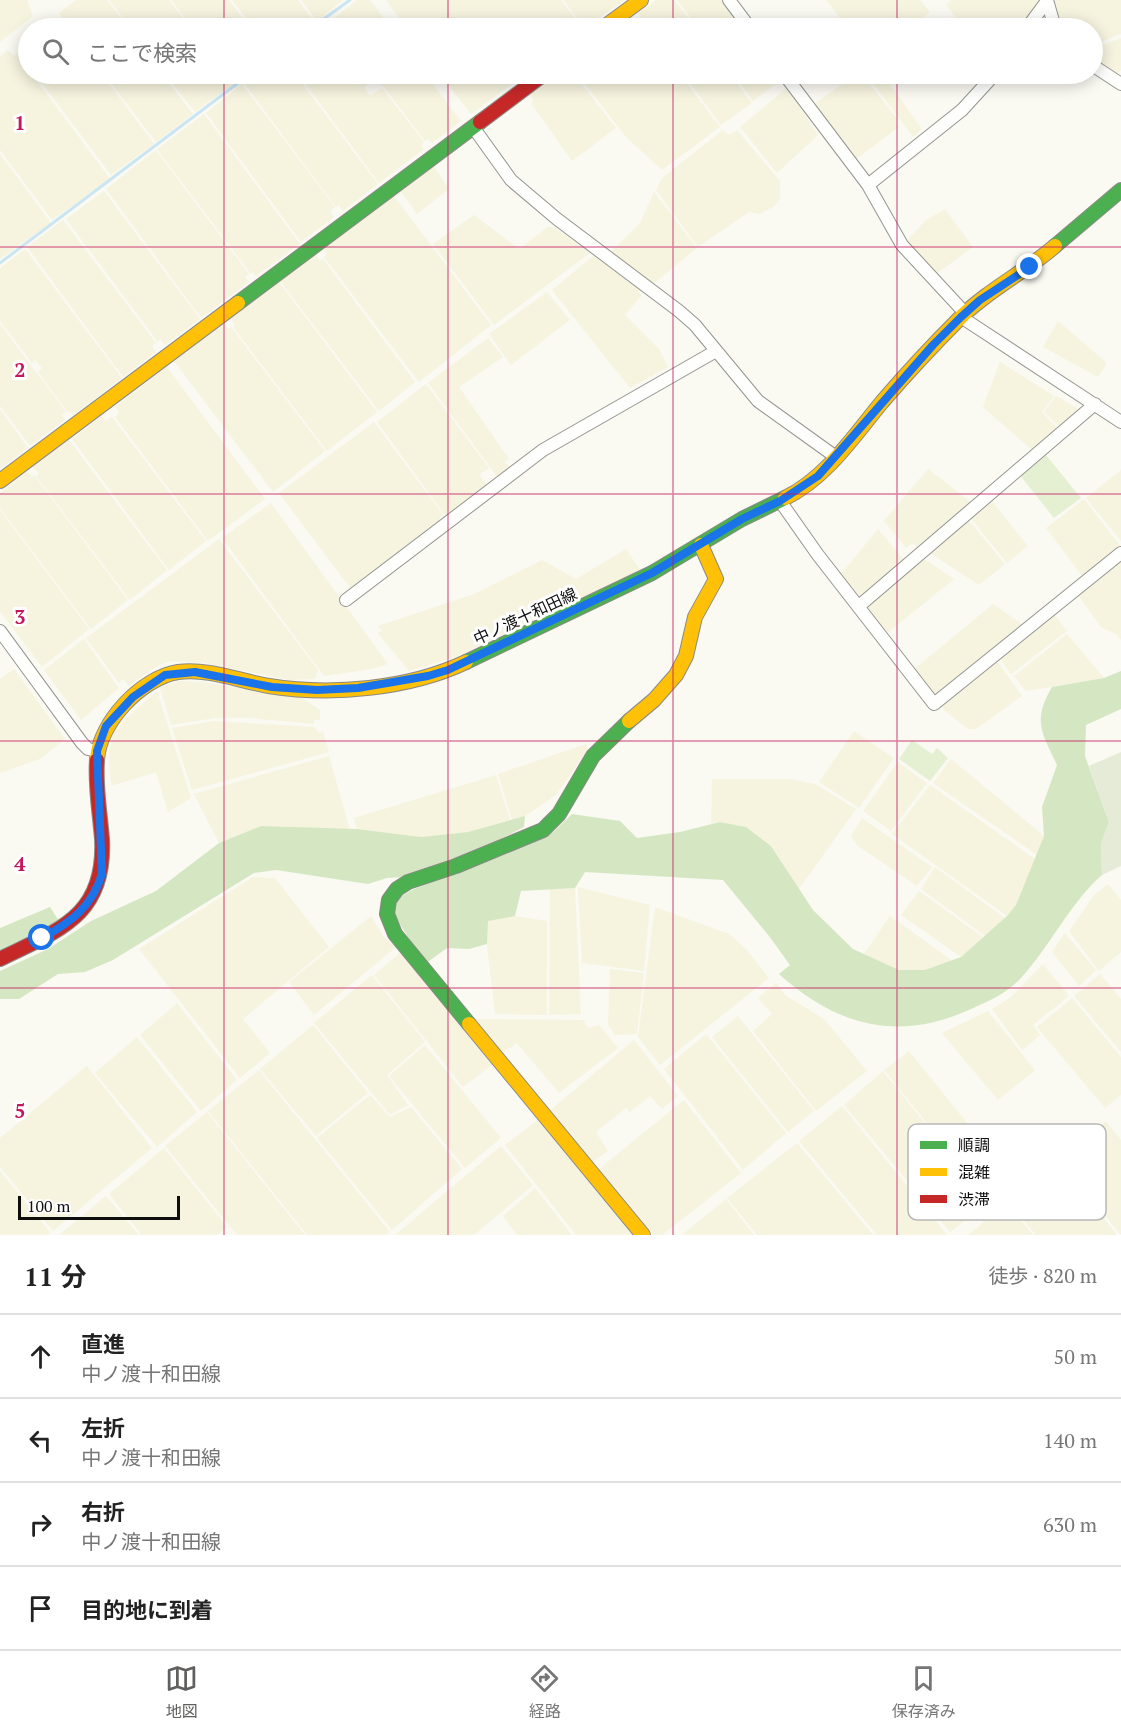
<!DOCTYPE html>
<html lang="ja">
<meta charset="utf-8">
<style>
:root{--surface:#fff;--page:#f6f6f6;--text:#222;--muted:#767676;--line:#e0e0e0;--accent:#61605e}
body{margin:0;font-family:"PT Serif","Noto Sans JP",serif;background:var(--page);color:var(--text)}
.scale{position:absolute;left:18px;bottom:15px;width:162px;box-sizing:border-box;padding-left:6px;border:3px solid #0e0e0e;border-top:0;font-size:16px;line-height:21px;white-space:nowrap;color:#0e0e0e;-webkit-text-stroke:4px #fff;paint-order:stroke}
.stop{position:absolute;width:18px;height:18px;margin:-14px;border:4px solid #1a73e8;border-radius:50%;background:#fff}
.stop.end{background:#1a73e8;border-color:#fff;box-shadow:0 2px 6px #0008}
.list{margin:0;padding:0;list-style:none}
h2{display:flex;justify-content:space-between;align-items:center;height:78px;margin:0;padding:0 24px;font-size:26px}
h2 small{font-size:20px;font-weight:400;color:var(--muted)}
.list li{display:grid;grid-template-columns:39px 1fr auto;gap:18px;align-items:center;box-sizing:border-box;height:84px;padding:0 24px;border-top:2px solid var(--line)}
.list b{display:block;font-size:22px;white-space:nowrap}
.list p{margin:0;font-size:20px;white-space:nowrap;color:var(--muted)}
.list em{font-size:20px;font-style:normal;color:var(--muted)}
.icon{flex:none;width:33px;height:33px;fill:none;stroke:currentColor;stroke-width:2;stroke-linecap:round;stroke-linejoin:round}
.map{position:relative;flex:none;width:1121px;height:1235px;overflow:hidden}
.search{position:absolute;background:var(--surface);box-shadow:0 3px 15px #0003;left:18px;right:18px;top:18px;height:66px;display:flex;align-items:center;gap:15px;box-sizing:border-box;padding:0 21px;border-radius:33px;color:var(--muted);font-size:22px}
.sheet{height:414px;background:var(--surface)}
nav{display:flex;justify-content:space-around;align-items:center;box-sizing:border-box;height:84px;border-top:2px solid var(--line);background:var(--surface);font-size:16px;color:var(--muted)}
nav a{display:grid;justify-items:center;gap:3px}
nav .on{color:var(--accent)}
.map>svg:first-child{display:block}
.farmland{fill:#f6f4df}
.green{fill:#e5f0d3}
.forest{fill:#d5e7c2}
.cemetery{fill:#e6ebd7}
.lines{fill:none;stroke-linecap:round;stroke-linejoin:round}
.stream{stroke:#cae6f3;stroke-width:3}
.street-casing{stroke:#949491;stroke-width:14}
.fast-casing{stroke:#8b8a87;stroke-width:16}
.slow-casing{stroke:#8b8a87;stroke-width:16}
.jam-casing{stroke:#8b8a87;stroke-width:16}
.street{stroke:#fefefd;stroke-width:12}
.fast{stroke:#4caf50;stroke-width:14}
.slow{stroke:#ffc107;stroke-width:14}
.jam{stroke:#c62828;stroke-width:14}
.route{stroke:#1a73e8;stroke-width:8}
.grid{fill:none;stroke:#c2185b;stroke-width:1.5;stroke-opacity:0.55}
.labels{text-anchor:middle;dominant-baseline:central;stroke-width:6;stroke-linejoin:round;paint-order:stroke}
.street-label{font-size:16px;fill:#0e0e0e;stroke:#fff}
.key{fill:#fff;stroke:#b7b7b7;stroke-width:1.5}
.key-label{font-size:16px;fill:#0e0e0e}
.grid-label{font-size:20px;text-anchor:middle;font-weight:bold;fill:#c2185b;stroke:#fff;stroke-width:6;stroke-linejoin:round;paint-order:stroke}
</style>
<div class="map">
<svg width="1121" height="1235" viewBox="0 0 1121 1235">
<rect width="100%" height="100%" fill="#faf9f2"/>
<path class="farmland" d="M0,0H27L33,16L0,42Z
M76,0H107L129,28H71L59,13Z
M109,0H169L190,28H131Z
M171,0H229L250,28H193Z
M232,0H298L314,21L305,28H254Z
M301,0H343L317,21Z
M357,0H370L391,28H340L333,19Z
M386,0H561L582,28H407Z
M563,0H625L585,28Z
M656,0H674L696,28H649L638,14Z
M677,0H722L743,28H699Z
M826,0H920L930,12L908,28H848Z
M952,0H1041L1019,28H963L946,4Z
M1052,0H1121V34L1093,45L1092,28H1062Z
M1121,38V70L1116,75L1093,60L1092,49Z
M8,50L14,56L17,53L28,68V74H32L110,179L52,220L0,150V56Z
M35,74H102L154,144L111,175Z
M104,74H162L193,114L156,142Z
M165,74H224L232,85L195,112Z
M257,74H295L378,184L343,211L339,205L336,207L244,83Z
M298,74H373L376,78L364,87L370,96L382,88L424,142L421,145L424,149L379,183Z
M374,74H425L461,121L432,143L429,139L425,141Z
M440,74H526L471,114Z
M556,74H574L616,128L572,161L531,103L534,100L530,94Z
M577,74H680L720,127L662,170L626,137Z
M683,74H730L752,103L721,125Z
M733,74H777L781,80L753,101Z
M857,74H862L898,120L896,122L899,127L856,159L814,104Z
M866,74H895L887,80L922,129L913,137Z
M242,84L335,207L330,211L334,217L301,242L206,113Z
M787,88L818,135L777,173L740,127Z
M204,114L300,244L256,276L253,272L251,274L157,149Z
M723,130L728,135L737,130L780,181V198L775,206L759,214L749,212L698,247L656,190L662,178Z
M156,150L249,274L245,277L249,282L201,318L106,189Z
M0,154L51,223L0,259Z
M433,165L449,189L417,214L400,190Z
M104,191L200,319L165,345L160,339L158,342L66,219Z
M654,192L697,248L653,284L611,252L640,223Z
M394,196L491,325L419,382L324,257L327,254L323,249Z
M945,209L973,247L935,275L907,241L926,220Z
M474,215L519,249L548,227H554L590,253L494,325L433,244Z
M63,220L156,343L152,346L156,352L123,377L27,247Z
M25,249L122,378L73,415L70,411L68,413L38,372L42,368L35,360L32,363L0,321V268Z
M315,255L320,261L323,259L415,382L379,411L280,281Z
M593,256L642,288L638,292L642,295L625,315L659,349L668,367L630,388L552,290Z
M279,282L377,412L327,451L233,327L235,325L229,317Z
M547,292L570,320L511,365L489,334Z
M1058,321L1107,363L1098,377L1043,347Z
M0,324L66,412L62,414L65,420L30,446L0,406Z
M224,324L228,329L231,327L325,451L273,492L174,361Z
M488,338L503,357L459,387L509,459L505,462L511,469L499,479L428,383Z
M1000,362L1054,396L1042,412L1058,429L1033,451L983,407Z
M167,367L265,499L208,541L115,417L119,413L116,406Z
M426,384L489,468L479,475L489,487L447,518L377,422Z
M1056,396L1080,410L1061,428L1044,412Z
M0,409L28,448L0,469Z
M102,416L106,421L112,417L206,541L169,570L72,439Z
M374,422L444,516L440,517L442,523L351,589L279,493Z
M69,440L167,570L130,600L36,476L39,473L33,467Z
M928,469L971,502L917,547L913,543L906,548L884,521Z
M1121,470V541L1086,498Z
M28,471L32,477L34,475L128,600L91,629L0,508V493Z
M990,499L1028,546L1007,563L969,516Z
M1084,499L1121,547L1083,577L1046,528Z
M271,503L388,664L372,669L324,676L222,538Z
M0,510L89,629L42,667L0,611Z
M967,518L1005,564L979,585L927,551Z
M878,529L904,560L861,598L841,574Z
M219,539L318,670L315,679L289,680L205,663L170,661L155,667L129,686L123,679L119,683L86,638Z
M626,549L641,571L455,657L409,671L378,633L382,631L378,626L474,594L542,560L576,579Z
M921,557L954,579L886,634L867,610L869,601Z
M1121,560V640L1116,634L1101,627L1078,595Z
M993,604L1025,626L935,699L913,670Z
M1054,614L1067,631L1011,674L999,657Z
M1067,634L1104,678L1026,691L1014,676Z
M84,639L119,688L81,720L44,670Z
M996,660L1022,696L976,729H968L944,710L942,705Z
M14,669L65,739L40,759L0,773V679Z
M179,681L204,682L302,698L320,710V720H314V724L250,718H215L171,725L160,687Z
M157,691L191,798L168,812L156,772L111,786L109,752L112,737L123,721Z
M214,721L314,727L319,733L323,732L329,752L192,790L172,728Z
M854,731L894,758L859,808L819,782Z
M586,744L588,750L555,796L525,816L512,820L498,774Z
M329,756L350,830L261,826L219,843L194,794Z
M951,759L1044,836L1037,855L933,783Z
M898,762L927,783L891,831L863,811Z
M496,775L510,820L468,832L421,837L357,829L354,818Z
M712,779H790L815,784L856,809L799,889L771,846L746,827L720,822L711,824Z
M930,785L1035,859L1016,905L1007,916L892,834Z
M862,818L932,867L917,886L858,846L851,836Z
M935,867L1005,918L985,936L921,889Z
M253,877L275,878L329,947L243,1019L270,1053L240,1078L139,949Z
M1108,884L1121,900V952L1099,971L1069,931L1095,894Z
M578,887L650,905L644,971L582,963Z
M575,888L581,1014L549,1015L550,889Z
M919,891L983,937L961,957L901,915Z
M655,907L729,934L746,949L769,978L660,1065L638,1037Z
M371,916L383,936L396,947L314,1015L289,982Z
M515,916L547,921V1015L495,1014L487,944L488,920Z
M890,916L954,962L925,971L899,970L864,954Z
M1065,933L1096,970L1079,986L1052,952Z
M401,952L493,1064L463,1087L374,975Z
M1043,964L1069,996L1033,1025L1040,1035L1022,1050L992,1009L1010,998Z
M610,969L644,973L637,1034L615,1035L608,1025Z
M1100,974L1121,999V1052L1074,996Z
M372,975L425,1042L387,1075L408,1105L390,1115L314,1023Z
M776,983L785,995L824,1019L867,1071L816,1111L753,1031L772,1014L758,998Z
M1072,998L1121,1057V1095L1105,1108L1037,1027Z
M177,1003L237,1080L201,1111L140,1035Z
M988,1011L1035,1070L998,1100L942,1033Z
M738,1016L814,1111L788,1132L712,1037Z
M479,1019L583,1020L588,1028L599,1025L618,1048L559,1093L517,1043L501,1054L474,1022Z
M313,1025L368,1093L316,1136L260,1069Z
M706,1034L786,1133L743,1170L664,1069Z
M137,1037L197,1112L157,1147L95,1073Z
M634,1040L678,1096L662,1109L650,1096L630,1112L626,1108L596,1132L608,1151L590,1163L548,1112Z
M425,1045L501,1138L465,1168L389,1076Z
M909,1051L1014,1181L989,1200L884,1070Z
M87,1066L152,1148L53,1231L0,1167V1138Z
M259,1070L390,1232L386,1235H307L208,1111Z
M883,1071L988,1202L950,1232L844,1105Z
M370,1095L390,1117L411,1107L462,1169L392,1230L317,1138Z
M684,1100L741,1173L662,1235H654L599,1169Z
M842,1106L947,1235H877L799,1141Z
M207,1112L305,1235H237L165,1146Z
M539,1119L635,1235H576L505,1145Z
M1106,1121L1121,1140V1235L1059,1159Z
M797,1143L873,1235H757L727,1198Z
M501,1146L533,1185L474,1235H395Z
M164,1148L227,1227L217,1235H142L109,1194Z
M1058,1161L1117,1235H1036L1008,1202Z
M0,1171L50,1232L47,1235H0Z
M535,1188L572,1235H517L503,1216Z
M106,1196L139,1235H59Z
M726,1199L754,1235H682Z
M1007,1203L1033,1235H968Z"/>
<path class="green" d="M1046,455L1081,498L1054,518L1019,474Z
M912,740L932,754L937,748L948,758L930,781L899,759Z"/>
<path class="forest" d="M1121,671V709L1086,725L1085,756L1109,822L1101,844L1102,875C1069,904 1050,947 1020,979C1006,994 987,1002 969,1010C897,1042 837,1026 779,974L790,965L769,936L723,880L585,872L575,888L521,891L515,916L488,921L487,944L469,949L447,948L425,964L393,913L398,898L412,890L553,832L572,814L620,821L637,838L680,832L720,822L746,827L771,846L813,910L853,949L899,970H925L961,957L1007,916L1016,905L1044,836L1042,807L1057,765C1042,733 1032,721 1052,687L1104,678Z
M525,816L524,827L487,846L406,877L387,878L368,884L276,870L254,873L113,960L85,972L58,974L19,999H0V971L48,949L91,921L156,891L219,843L261,826L357,829L421,837L468,832Z
M50,907L59,921L0,950V928Z"/>
<path class="cemetery" d="M1121,752V866L1102,875L1101,844L1109,822L1089,766Z"/>
<g class="lines">
<path class="stream" d="M311,28L350,0
M0,263L250,74"/>
<defs>
<path id="street" d="M729,0L750,28
M1047,0L1055,28
M1027,28L1047,1
M1092,65L1121,84
M784,74L868,185L902,245L965,313
M473,127L511,180L557,219L679,311L695,325L758,401L836,457
M868,185L962,110L995,74
M961,317L1121,422
M780,501L818,555L934,704L1121,553
M346,600L543,450L716,351
M859,606L1095,404
M0,631L82,743L88,749L97,751"/>
<path id="fast" d="M1055,246L1121,190
M238,303L480,122
M466,662L652,573L742,519L785,498
M469,1024L395,934L387,914L389,900L397,889L408,882L456,866L543,830L559,814L593,756L629,721"/>
<path id="slow" d="M603,28L641,0
M0,481L238,303
M785,498C826,478 854,436 882,402C907,373 933,345 960,318C988,290 1025,272 1055,246
M629,721L654,700L676,675L686,656L695,617L716,579L701,545
M97,760C99,723 141,678 178,672C209,668 239,681 269,686C331,696 409,689 466,662
M469,1024L643,1235"/>
<path id="jam" d="M480,122L544,74
M0,959C59,930 106,916 102,839C100,813 95,787 97,760"/>
</defs>
<use href="#street" class="street-casing"/>
<use href="#fast" class="fast-casing"/>
<use href="#slow" class="slow-casing"/>
<use href="#jam" class="jam-casing"/>
<use href="#street" class="street"/>
<use href="#fast" class="fast"/>
<use href="#slow" class="slow"/>
<use href="#jam" class="jam"/>
</g>
<g class="lines">
<path class="route" d="M42,938C71,922 92,907 102,874L97,751L106,726L133,697L165,675L195,672L272,687L317,690L358,688L428,676L448,670L652,573L742,519L780,501L818,476L933,345L961,317L980,300L1030,267"/>
</g>
<path class="grid" d="M224,0V28M448,0V28M673,0V28M897,0V28M224,74V1235M448,74V1235M673,74V1235M897,74V1235M0,247H1121M0,494H1121M0,741H1121M0,988H1121"/>
<g class="labels">
<g class="street-label">
<text transform="translate(525 616) rotate(-25)">中ノ渡十和田線</text>
</g>
</g>
<rect x="908" y="1124" width="198" height="96" rx="9" class="key"/>
<rect x="920" y="1141" width="27" height="8" fill="#4caf50"/>
<rect x="920" y="1168" width="27" height="8" fill="#ffc107"/>
<rect x="920" y="1195" width="27" height="8" fill="#c62828"/>
<g class="key-label">
<text x="958" y="1151">順調</text>
<text x="958" y="1178">混雑</text>
<text x="958" y="1205">渋滞</text>
</g>
<g class="grid-label">
<text x="20" y="130">1</text>
<text x="20" y="377">2</text>
<text x="20" y="624">3</text>
<text x="20" y="871">4</text>
<text x="20" y="1118">5</text>
</g>
</svg>
<div class="scale">100 m</div>
<div class="stop" style="left:42px;top:938px"></div>
<div class="stop end" style="left:1030px;top:267px"></div>
<div class="search"><svg class="icon" aria-label="search" viewBox="0 0 24 24"><circle cx="10" cy="10" r="6"/><path d="M15 15l6 6"/></svg>ここで検索</div>
</div>
<section class="sheet">
<h2>11 分<small>徒歩 · 820 m</small></h2>
<ul class="list">
<li><svg class="icon" aria-label="ahead" viewBox="0 0 24 24"><path d="M12 20V5M6 11l6-6 6 6"/></svg><div><b>直進</b><p>中ノ渡十和田線</p></div><em>50 m</em></li>
<li><svg class="icon" aria-label="left" viewBox="0 0 24 24"><path d="M17 20v-9H6M10 6l-5 5 5 5"/></svg><div><b>左折</b><p>中ノ渡十和田線</p></div><em>140 m</em></li>
<li><svg class="icon" aria-label="right" viewBox="0 0 24 24"><path d="M7 20v-9h11M14 6l5 5-5 5"/></svg><div><b>右折</b><p>中ノ渡十和田線</p></div><em>630 m</em></li>
<li><svg class="icon" aria-label="arrive" viewBox="0 0 24 24"><path d="M6 21V4h12l-3 4 3 4H6"/></svg><div><b>目的地に到着</b></div></li>
</ul>
</section>
<nav>
<a class="on"><svg class="icon" aria-label="map" viewBox="0 0 24 24"><path d="M3 6l6-2 6 2 6-2v14l-6 2-6-2-6 2zM9 4v14M15 6v14"/></svg>地図</a>
<a><svg class="icon" aria-label="directions" viewBox="0 0 24 24"><path d="M12 3l9 9-9 9-9-9zM9 14v-3h6M13 9l2 2-2 2"/></svg>経路</a>
<a><svg class="icon" aria-label="saved" viewBox="0 0 24 24"><path d="M7 4h10v16l-5-4-5 4z"/></svg>保存済み</a>
</nav>
